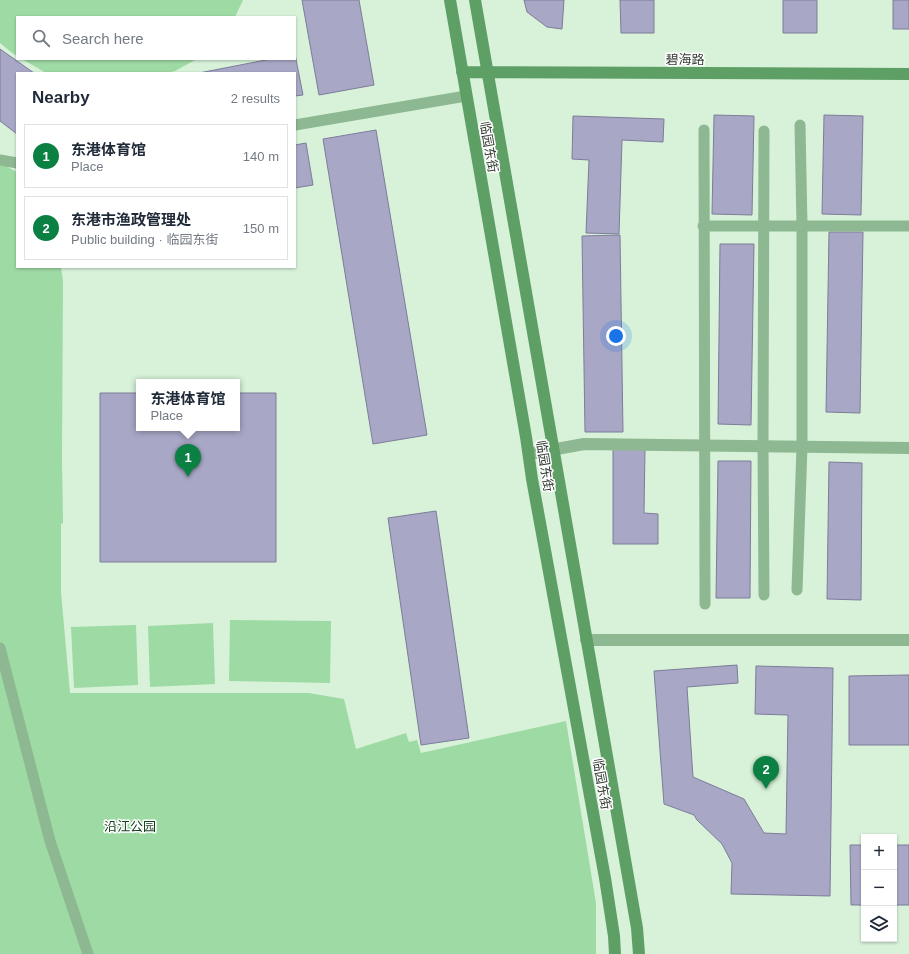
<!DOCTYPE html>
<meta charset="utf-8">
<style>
:root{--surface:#fff;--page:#f2f2f3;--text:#1f2937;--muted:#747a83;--line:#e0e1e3;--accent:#0b8043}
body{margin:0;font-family:Helvetica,"Noto Sans SC",sans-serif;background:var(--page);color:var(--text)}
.controls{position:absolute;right:12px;bottom:12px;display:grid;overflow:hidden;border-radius:0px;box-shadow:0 1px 3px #0004}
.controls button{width:36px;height:36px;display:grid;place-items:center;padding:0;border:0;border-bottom:1px solid var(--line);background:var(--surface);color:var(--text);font:20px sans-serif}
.you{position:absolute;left:616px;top:336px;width:14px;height:14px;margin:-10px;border:3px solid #fff;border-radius:50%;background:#1a73e8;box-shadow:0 0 0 6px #1a73e833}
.badge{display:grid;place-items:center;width:26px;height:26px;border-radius:50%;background:var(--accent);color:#fff;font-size:13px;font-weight:700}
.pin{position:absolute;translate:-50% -33px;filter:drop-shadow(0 1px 2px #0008)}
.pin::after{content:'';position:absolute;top:21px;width:14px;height:12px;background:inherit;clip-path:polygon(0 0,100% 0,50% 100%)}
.popup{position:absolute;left:136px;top:379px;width:104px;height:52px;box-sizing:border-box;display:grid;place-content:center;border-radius:0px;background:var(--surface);filter:drop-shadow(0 1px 3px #0005);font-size:13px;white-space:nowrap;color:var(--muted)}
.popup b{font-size:15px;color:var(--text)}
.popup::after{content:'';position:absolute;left:50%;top:100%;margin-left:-8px;border:8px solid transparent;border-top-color:var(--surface)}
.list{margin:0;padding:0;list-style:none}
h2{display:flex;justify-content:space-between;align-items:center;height:52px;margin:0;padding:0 16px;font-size:17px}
h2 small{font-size:13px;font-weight:400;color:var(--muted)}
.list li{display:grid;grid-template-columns:26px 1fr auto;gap:12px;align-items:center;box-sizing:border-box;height:64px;margin:0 8px 8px;padding:0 8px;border:1px solid var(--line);border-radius:0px}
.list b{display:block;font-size:15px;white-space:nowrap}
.list p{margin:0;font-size:13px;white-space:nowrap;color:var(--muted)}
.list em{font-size:13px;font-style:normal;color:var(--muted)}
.icon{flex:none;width:22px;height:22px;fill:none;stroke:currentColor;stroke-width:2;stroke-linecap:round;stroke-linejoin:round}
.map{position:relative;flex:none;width:909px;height:954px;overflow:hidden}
.search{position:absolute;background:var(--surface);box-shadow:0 1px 3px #0004;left:16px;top:16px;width:280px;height:44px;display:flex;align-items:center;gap:10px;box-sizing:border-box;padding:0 14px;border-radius:0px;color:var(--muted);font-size:15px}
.panel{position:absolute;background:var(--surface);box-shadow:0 1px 3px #0004;left:16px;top:72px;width:280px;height:196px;border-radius:0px}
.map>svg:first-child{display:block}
.green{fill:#9edaa4}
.building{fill:#a8a7c6;stroke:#7d7c99}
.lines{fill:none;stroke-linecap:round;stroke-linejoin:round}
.lane{stroke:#8eb891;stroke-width:11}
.street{stroke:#8eb891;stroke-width:12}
.secondary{stroke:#5e9f66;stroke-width:12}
.labels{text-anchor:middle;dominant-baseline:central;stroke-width:3;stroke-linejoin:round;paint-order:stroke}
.street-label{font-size:13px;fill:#323c33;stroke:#fff}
.park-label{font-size:13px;fill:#15401c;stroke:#fff}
</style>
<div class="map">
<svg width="909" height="954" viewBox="0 0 909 954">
<rect width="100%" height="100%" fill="#d7f2d9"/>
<path class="green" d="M0,0H243L235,17H17V56L11,52L0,43Z
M22,59H197L175,71L167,73H46Z
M0,163L17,172V267H61L63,281L62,458L63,523L61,524V592L70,693H309L344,699L356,749L406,733L409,742L417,740L421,753L566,721L596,903V954H0Z
M230,620L331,621L330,683L229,681Z
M213,623L215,684L150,687L148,626Z
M136,625L138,685L74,688L71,627Z"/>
<path class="building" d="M302,0H359L374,85L319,95Z
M524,0H564L562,29L547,27L527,12Z
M620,0H654V33H621Z
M783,0H817V33H783Z
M893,0H909V29H893Z
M0,49L34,73H17V134L0,121Z
M295,54L303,95L295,96V73H199L271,59H295Z
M714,115L754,116L752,215L712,214Z
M824,115L863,116L861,215L822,214Z
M573,116L664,119L663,142L622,140L619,234L586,233L589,160L572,159Z
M376,130L427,435L373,444L323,139Z
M306,143L313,185L295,188V145Z
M829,232H863L860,413L826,412Z
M620,235L623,432H585L582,236Z
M720,244H754L751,425L718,424Z
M100,393H139V428H237V393H276V562H100Z
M613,449H645L644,513L658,514V544H613Z
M718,461H751L750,598H716Z
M829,462L862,463L861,600L827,599Z
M436,511L469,738L421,745L388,518Z
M737,665L738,683L687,687L693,777L744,799L764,833L786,834L788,715L755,714L756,666L833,668L830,896L731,894L732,863L722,844L697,820L694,815L664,804L654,671Z
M909,675V745H849V676Z
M850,845H864V905H851Z
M894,845H909V905H894Z"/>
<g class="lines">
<path class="lane" d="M295,125L466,96
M704,130L705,604
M0,160L17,163
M703,226H909
M797,590L802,447V226L800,125
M764,595L763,446L764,131
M0,648L50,841L88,954"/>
<path class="street" d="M529,454L584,444L909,448
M586,640H909"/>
<path class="secondary" d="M450,0L526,437L532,479L605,878L614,936L615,954
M475,0L637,928L639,954
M462,72L909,74"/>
</g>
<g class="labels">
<g class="street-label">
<text x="685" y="59">碧海路</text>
<text transform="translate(489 147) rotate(80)">临园东街</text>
<text transform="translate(545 466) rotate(81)">临园东街</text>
<text transform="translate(602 784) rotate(80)">临园东街</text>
</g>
<g class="park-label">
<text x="130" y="826">沿江公园</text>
</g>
</g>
</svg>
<div class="controls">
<button>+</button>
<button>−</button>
<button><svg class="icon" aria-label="layers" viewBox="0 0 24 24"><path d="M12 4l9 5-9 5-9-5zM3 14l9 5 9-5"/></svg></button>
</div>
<div class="you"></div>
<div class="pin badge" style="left:188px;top:477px">1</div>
<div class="popup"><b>东港体育馆</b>Place</div>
<div class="pin badge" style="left:766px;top:789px">2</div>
<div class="search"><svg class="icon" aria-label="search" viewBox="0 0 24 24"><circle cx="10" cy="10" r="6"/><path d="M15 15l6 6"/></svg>Search here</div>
<section class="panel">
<h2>Nearby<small>2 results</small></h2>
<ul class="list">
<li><span class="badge">1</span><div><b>东港体育馆</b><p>Place</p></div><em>140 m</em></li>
<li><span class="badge">2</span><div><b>东港市渔政管理处</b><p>Public building · 临园东街</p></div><em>150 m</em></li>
</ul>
</section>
</div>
